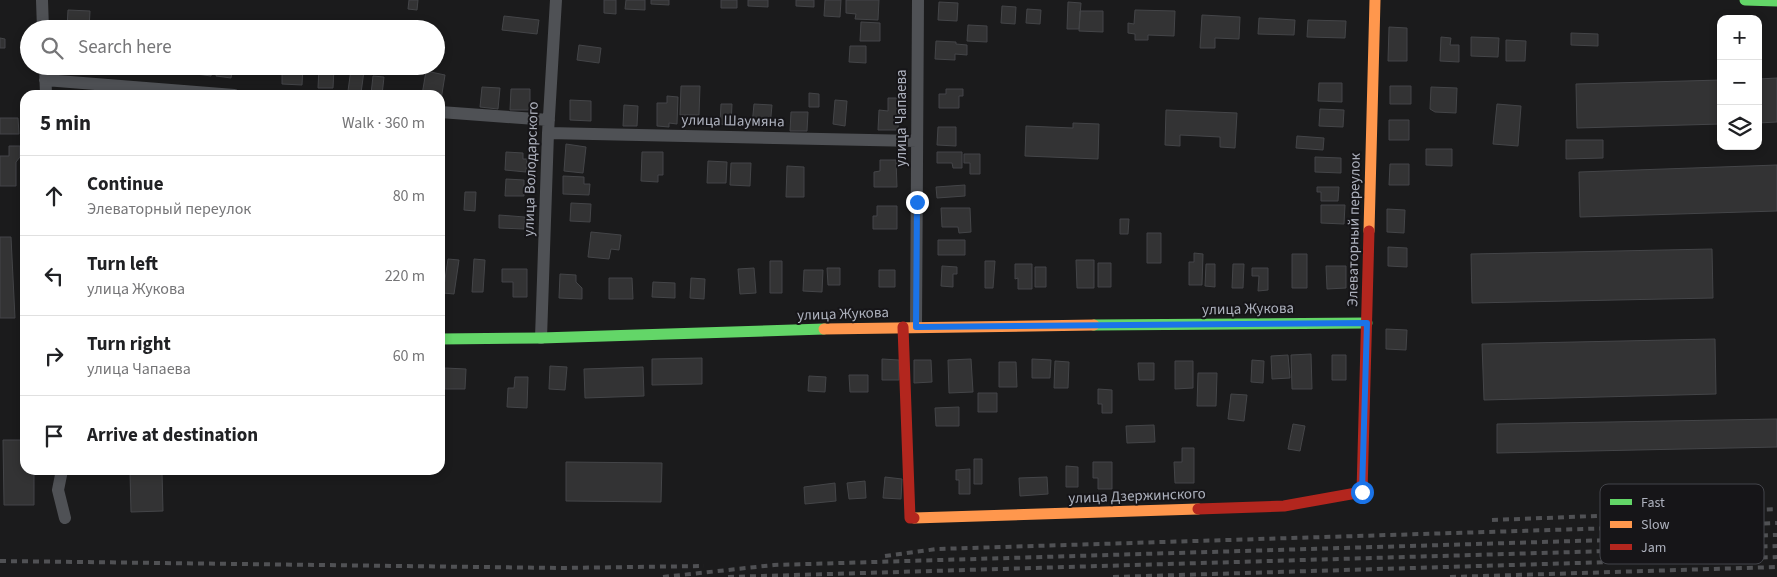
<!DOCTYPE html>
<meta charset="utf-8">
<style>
:root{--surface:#fff;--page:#f6f6f6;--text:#202124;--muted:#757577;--line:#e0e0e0}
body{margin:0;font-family:"Source Sans 3",sans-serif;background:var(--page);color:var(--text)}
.controls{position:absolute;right:15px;top:15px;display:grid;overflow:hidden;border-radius:10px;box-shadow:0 2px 8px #0003}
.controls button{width:45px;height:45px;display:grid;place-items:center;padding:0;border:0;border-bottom:1px solid var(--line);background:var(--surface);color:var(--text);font:25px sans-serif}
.stop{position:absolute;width:15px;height:15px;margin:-11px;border:4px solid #1a73e8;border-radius:50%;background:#fff}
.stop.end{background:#1a73e8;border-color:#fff;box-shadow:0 1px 5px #0008}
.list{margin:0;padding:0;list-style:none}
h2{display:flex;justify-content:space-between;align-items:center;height:65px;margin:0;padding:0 20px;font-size:21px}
h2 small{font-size:16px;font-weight:400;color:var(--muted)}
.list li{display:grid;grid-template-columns:32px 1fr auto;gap:15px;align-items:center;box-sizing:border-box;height:80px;padding:0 20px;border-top:1px solid var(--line)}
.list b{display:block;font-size:19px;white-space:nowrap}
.list p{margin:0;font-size:16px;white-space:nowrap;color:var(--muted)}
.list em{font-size:16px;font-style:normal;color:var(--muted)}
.icon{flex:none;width:28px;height:28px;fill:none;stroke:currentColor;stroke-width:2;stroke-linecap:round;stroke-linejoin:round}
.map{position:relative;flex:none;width:1777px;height:577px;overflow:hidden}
.search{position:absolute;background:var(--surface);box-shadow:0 2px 8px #0003;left:20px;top:20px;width:425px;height:55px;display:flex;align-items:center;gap:12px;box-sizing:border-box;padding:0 18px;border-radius:28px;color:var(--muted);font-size:19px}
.panel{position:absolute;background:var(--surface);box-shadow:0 2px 8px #0003;left:20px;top:90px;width:425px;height:385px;border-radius:15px}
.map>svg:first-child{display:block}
.building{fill:#333334;stroke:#444548}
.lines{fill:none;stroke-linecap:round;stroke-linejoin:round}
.street{stroke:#4f5155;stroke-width:12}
.fast{stroke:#63d668;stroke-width:11}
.slow{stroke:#ff974d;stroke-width:11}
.jam{stroke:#b3261e;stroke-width:11}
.rail{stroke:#505154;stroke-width:4;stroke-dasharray:6 5;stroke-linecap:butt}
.route{stroke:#1a73e8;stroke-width:6}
.labels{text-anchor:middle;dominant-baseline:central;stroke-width:4;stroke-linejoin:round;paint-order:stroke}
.street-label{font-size:15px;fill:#adb1bd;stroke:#161518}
.key{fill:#161518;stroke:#43444a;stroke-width:1}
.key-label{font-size:14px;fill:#adb1bd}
</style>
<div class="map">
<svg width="1777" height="577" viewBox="0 0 1777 577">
<rect width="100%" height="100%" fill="#1b1b1c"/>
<path class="building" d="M409,0H418L417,10L408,9Z
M604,0H616V14L604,13Z
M626,0H645V10L625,9Z
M651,0H669V5L651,4Z
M721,0H737V8H721Z
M748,0H768V7L748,6Z
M796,0H814V7L796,6Z
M825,0H841L840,17L824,16Z
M846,0H879L878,20L855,19L856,14L846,13Z
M939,2L958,3L957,21L938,20Z
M1068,2L1081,3L1079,29H1067Z
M1002,6L1016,7L1015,24L1001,23Z
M1027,9L1041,10L1040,24L1026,23Z
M68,10L90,11L89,29H67Z
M1135,10L1175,11L1174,36L1148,35V40H1135V34L1128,33V23L1134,24Z
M1080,11H1103V32L1079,31Z
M1202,15L1240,17L1239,39L1215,38V48H1200Z
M504,16L539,20L537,34L502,30Z
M1259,18L1295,20L1294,35L1258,34Z
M1308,20L1346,21L1345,38L1307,37Z
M861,22L880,23V41H860Z
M345,24L358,26V29H345Z
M968,25L987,26V42L967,41Z
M1389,27L1407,28V61H1388Z
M1571,33L1598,34V46L1571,45Z
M1441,37L1451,38L1450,45H1459V62L1440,61Z
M1471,37L1499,38L1498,57L1471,56Z
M0,38L5,39V48H0Z
M1506,40L1526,41L1525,61H1506Z
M936,41L956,42V44L967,45V55L955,54V60L935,59Z
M579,45L601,48L599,63L577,60Z
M850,46H866V63L849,62Z
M197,66H213L211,76L196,74Z
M218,66H233L231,78L216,76Z
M282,66H303L302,85L282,84Z
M319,67L334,68L333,88H318Z
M351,69L364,71L361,93L348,91Z
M426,71L445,75L441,100L440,95H422Z
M373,76L384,77L382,95L371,94Z
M1777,78V122L1758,123V79Z
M1721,80V124L1577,128L1576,84Z
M1319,83H1342V102L1318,101Z
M681,86H700L699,115H680Z
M1390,86H1411V104H1390Z
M482,87L500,88L498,109L480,107Z
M1431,87L1457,88L1456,113L1435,112L1430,109Z
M511,89H530V110H510Z
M946,89H963V96H959V108H939V94H946Z
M809,93L819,94V107H809Z
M667,96L678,97L677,124L669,123V127L657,126V103H667Z
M888,98H899L898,130H878L879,110L888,111Z
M570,100L591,101V121L570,120Z
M835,100L847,101L845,126L833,124Z
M721,104H732L731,125L720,124Z
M754,104L772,105L770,127L752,125Z
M1497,104L1521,106L1518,146L1493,144Z
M624,105L638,106L637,126H623Z
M1320,109L1344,110L1343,127L1319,126Z
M1166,110L1237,113L1235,148L1220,147V137L1180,135V146L1165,145Z
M791,112H808L807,131H790Z
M0,118H18L19,134H0Z
M1389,120H1409V140H1389Z
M1073,123L1099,124L1098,159L1025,156L1026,126L1073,128Z
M938,127H956V146L937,145Z
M1297,136L1324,138L1323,150L1296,148Z
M1566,140H1603V158L1566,159Z
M566,144L586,147L583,173L564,171Z
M9,146H20V157L16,162V186H0V156H9Z
M1426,149H1452V166L1426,165Z
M506,152L523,153V159H527L526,172L505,170Z
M642,152H663V175H658V182L641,181Z
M937,152H962V168H953L952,163H937Z
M964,154H980V174H970V163H964Z
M1315,157L1341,158V173L1315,172Z
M880,160H896L897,187H874V172L880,171Z
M708,161L727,162L726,183H707Z
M731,163H751L750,186L730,185Z
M1390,164H1409V185H1389Z
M1777,165V211L1580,217L1579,172Z
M787,166L804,167V197H786Z
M563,176L584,177V184H590L589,195L563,194Z
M506,179L524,180V196H505Z
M965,185V196L937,198L936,187Z
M1317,187H1339L1338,201H1321V192H1317Z
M465,192H476L475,211L464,210Z
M571,203L591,204L590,222L570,221Z
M1321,205H1345L1344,224L1321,223Z
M877,206H897V229H873V216H877Z
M941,208H970L971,232L959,233L958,227H942Z
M1387,209L1405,210L1404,233L1387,232Z
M499,215L525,217L524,229L499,228Z
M1120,219H1129L1128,234H1120Z
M591,232L621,235L619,250L611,249L609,259L588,257Z
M1147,233H1161V263H1147Z
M0,237H11L15,318H0Z
M938,240H965V255H938Z
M1388,247L1407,248V267L1388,266Z
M1712,249L1713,298L1472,303L1471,254Z
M1194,253L1203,254L1202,285H1189V262H1194Z
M1292,254H1307V288H1292Z
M448,259L459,260L454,294L443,293Z
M474,259L485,260L483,292H472Z
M1076,260H1094V288H1077Z
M770,261H782V293H770Z
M985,261H995L993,288H985Z
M1098,263H1111V287H1098Z
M1015,264H1032V289H1018V278L1015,279Z
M1206,264H1215V287L1205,286Z
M1233,264H1244L1243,288H1232Z
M942,266L957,267V274H953V287L941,286Z
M1326,266H1346V288L1327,289Z
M1035,267H1046V287H1035Z
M754,268L756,293L740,294L738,269Z
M827,268H840V285H828Z
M1252,268H1268V290L1258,291L1259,276H1252Z
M502,269H527V297H513V282H502Z
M804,270H823L822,292L803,291Z
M879,270H895V287H879Z
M560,274L576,275V282L582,288V299L559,298Z
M609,278H632L633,299H609Z
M691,278L705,279L704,299L690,298Z
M653,282L675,283V298L652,297Z
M1386,329L1407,330L1406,350L1386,349Z
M1715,339L1716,394L1484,400L1482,344Z
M1311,354L1312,389H1292L1291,355Z
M1288,355L1290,378L1272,379L1271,356Z
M1332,355H1346V380H1332Z
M702,358V384L652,385V359Z
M882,359L899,360V380H882Z
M971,359L973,392L949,393L948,360Z
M1032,359L1051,360L1050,378H1032Z
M914,360H931L932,382L914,383Z
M1252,360L1264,361L1263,383L1251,382Z
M1055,361L1069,362L1068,388H1054Z
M1175,361H1193V388L1175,389Z
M999,362H1016L1017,387H999Z
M1138,363H1154V380H1139Z
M550,366L567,367L565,390L549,389Z
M643,367L644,396L585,398L584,369Z
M445,368L466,369L465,389H445Z
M1198,373H1217L1216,406H1197Z
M849,375H868V392H850Z
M809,376L826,377L825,392L808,391Z
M515,377H528L527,408L507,407L508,388H514Z
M1098,389L1112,390V413H1102V404H1098Z
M978,393H997V412H978Z
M1231,394L1247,395L1244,421L1228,419Z
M959,407V426H936L935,408Z
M1777,419V447L1497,453V424Z
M1293,424L1305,426L1300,451L1288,449Z
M1154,425L1155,442L1127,443L1126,426Z
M3,440H25V470H34V505H4Z
M1182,448H1194V483H1175L1174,462H1182Z
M974,459H982V484H974Z
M566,462L662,463L661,502L566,501Z
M1093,462H1112V489H1098V478H1093Z
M1066,466L1078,467V487H1066Z
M970,469V494H959V480H956V470Z
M130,472H162L163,511L131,512Z
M885,477L902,479L901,499L883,498Z
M1047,477L1048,494L1020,496L1019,478Z
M865,481L866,498L849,499L847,483Z
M835,483L836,501L805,504L804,487Z"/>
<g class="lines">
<path class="street" d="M42,0L43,29
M45,66L46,95
M45,80L234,95
M440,112L549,120
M548,133L917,141
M916,327L918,0
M541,338L548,133L556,0
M62,470L58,490L65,518"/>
<path class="fast" d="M1745,0L1777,1
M1094,325L1367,323
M440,339L541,338L824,329"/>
<path class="slow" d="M1369,231L1375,0
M824,329L1094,325
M914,518L1198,509"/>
<path class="jam" d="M903,327L910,518H914
M1198,509L1284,506L1362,492L1369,231"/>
<path class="rail" d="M1492,520L1777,509
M885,556L937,549L1777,523
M0,561L561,568L704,566
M663,577L774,565L1777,535
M728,577L1777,546
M1113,577L1777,557
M1450,577L1777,567"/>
</g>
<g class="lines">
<path class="route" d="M917,202L916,327L1367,323L1362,492"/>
</g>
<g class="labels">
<g class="street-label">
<text transform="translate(901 118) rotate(-90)">улица Чапаева</text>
<text transform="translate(733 121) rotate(1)">улица Шаумяна</text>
<text transform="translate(531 169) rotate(-88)">улица Володарского</text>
<text transform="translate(1354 230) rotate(-89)">Элеваторный переулок</text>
<text transform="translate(1248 309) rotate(-1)">улица Жукова</text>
<text transform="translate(843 314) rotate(-2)">улица Жукова</text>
<text transform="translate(1137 496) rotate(-2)">улица Дзержинского</text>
</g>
</g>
<rect x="1600" y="484" width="164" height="80" rx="8" class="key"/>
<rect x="1610" y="499" width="22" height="6" fill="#63d668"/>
<rect x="1610" y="521" width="22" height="7" fill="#ff974d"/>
<rect x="1610" y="544" width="22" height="6" fill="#b3261e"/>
<g class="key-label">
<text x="1641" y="507">Fast</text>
<text x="1641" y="529">Slow</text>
<text x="1641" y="552">Jam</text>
</g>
</svg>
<div class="controls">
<button>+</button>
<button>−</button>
<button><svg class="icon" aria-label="layers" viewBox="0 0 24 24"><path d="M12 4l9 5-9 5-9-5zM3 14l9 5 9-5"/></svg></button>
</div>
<div class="stop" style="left:1362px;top:492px"></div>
<div class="stop end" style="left:917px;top:202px"></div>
<div class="search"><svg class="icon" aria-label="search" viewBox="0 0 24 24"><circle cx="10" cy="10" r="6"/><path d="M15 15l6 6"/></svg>Search here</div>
<section class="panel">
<h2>5 min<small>Walk · 360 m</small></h2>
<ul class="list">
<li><svg class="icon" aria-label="ahead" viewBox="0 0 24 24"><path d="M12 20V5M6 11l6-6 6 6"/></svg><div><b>Continue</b><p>Элеваторный переулок</p></div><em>80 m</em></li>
<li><svg class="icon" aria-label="left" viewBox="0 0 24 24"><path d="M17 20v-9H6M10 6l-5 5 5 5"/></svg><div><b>Turn left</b><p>улица Жукова</p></div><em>220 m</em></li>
<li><svg class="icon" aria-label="right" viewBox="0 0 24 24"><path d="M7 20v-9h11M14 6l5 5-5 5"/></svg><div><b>Turn right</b><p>улица Чапаева</p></div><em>60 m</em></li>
<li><svg class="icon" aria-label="arrive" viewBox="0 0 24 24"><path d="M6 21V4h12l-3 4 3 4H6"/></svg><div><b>Arrive at destination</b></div></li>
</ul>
</section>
</div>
